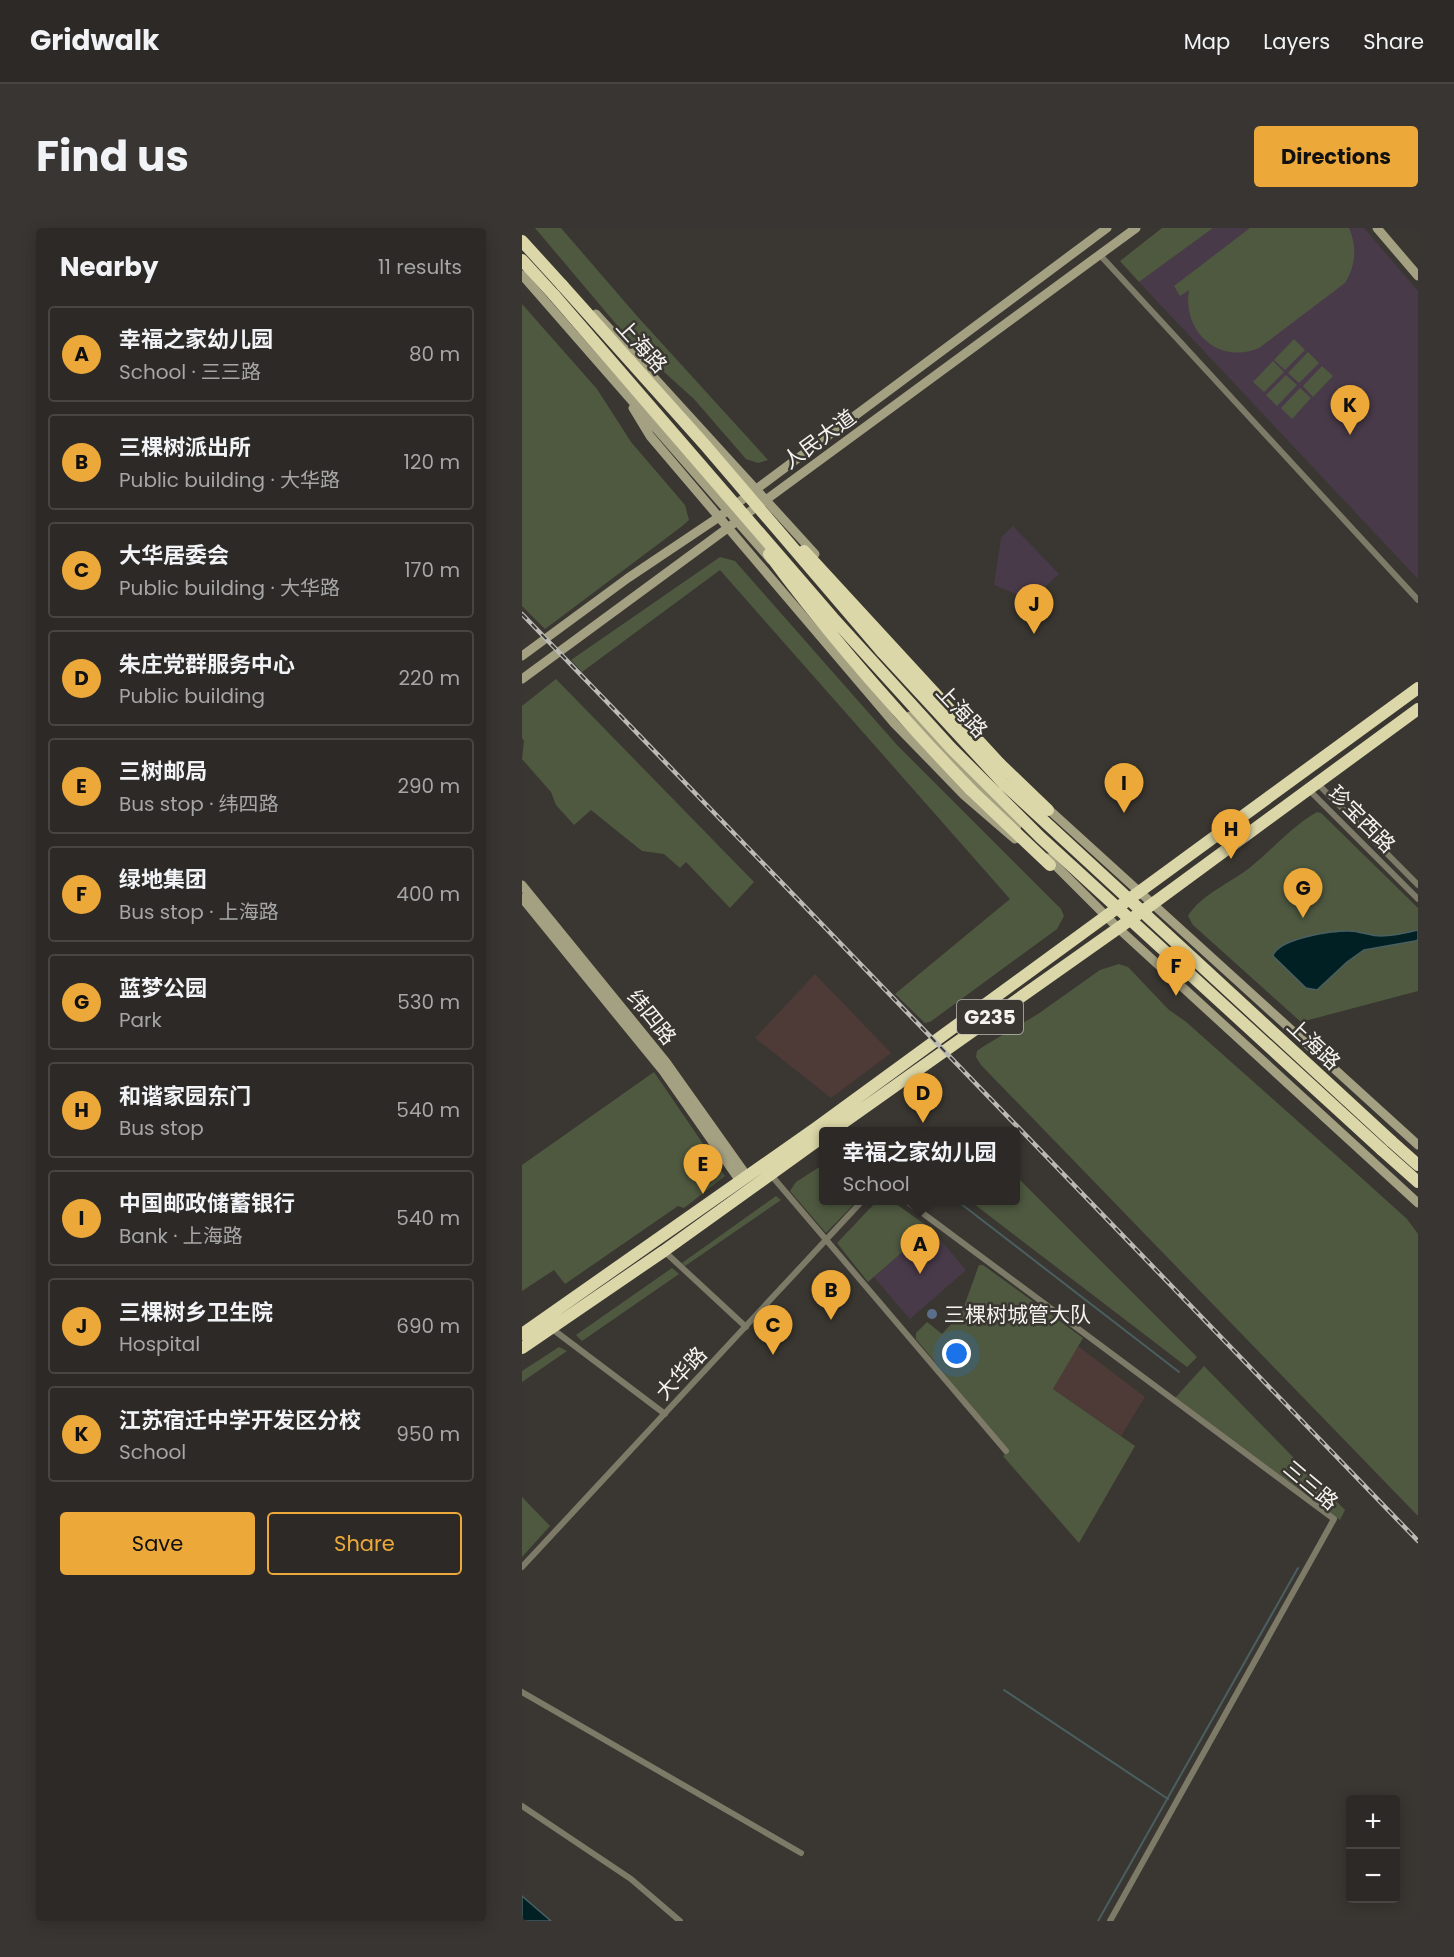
<!DOCTYPE html>
<meta charset="utf-8">
<style>
:root{--surface:#2c2926;--page:#383532;--text:#f1f3f6;--muted:#a6a6a7;--line:#484543;--accent:#eca93a}
body{margin:0;font-family:Poppins,"Noto Sans SC",sans-serif;background:var(--page);color:var(--text)}
.controls{position:absolute;right:18px;bottom:18px;display:grid;overflow:hidden;border-radius:6px;box-shadow:0 3px 15px #0003}
.controls button{width:54px;height:54px;display:grid;place-items:center;padding:0;border:0;border-bottom:2px solid var(--line);background:var(--surface);color:var(--text);font:30px sans-serif}
.you{position:absolute;left:435px;top:1126px;width:21px;height:21px;margin:-15px;border:4px solid #fff;border-radius:50%;background:#1a73e8;box-shadow:0 0 0 9px #1a73e833}
.badge{display:grid;place-items:center;width:39px;height:39px;border-radius:50%;background:var(--accent);color:#111;font-size:20px;font-weight:700}
.pin{position:absolute;translate:-50% -50px;filter:drop-shadow(0 2px 3px #0008)}
.pin::after{content:'';position:absolute;top:32px;width:21px;height:18px;background:inherit;clip-path:polygon(0 0,100% 0,50% 100%)}
.popup{position:absolute;left:297px;top:899px;width:201px;height:78px;box-sizing:border-box;display:grid;place-content:center;border-radius:6px;background:var(--surface);filter:drop-shadow(0 2px 4px #0005);font-size:20px;white-space:nowrap;color:var(--muted)}
.popup b{font-size:22px;color:var(--text)}
.popup::after{content:'';position:absolute;left:50%;top:100%;margin-left:-12px;border:12px solid transparent;border-top-color:var(--surface)}
.list{margin:0;padding:0;list-style:none}
h2{display:flex;justify-content:space-between;align-items:center;height:78px;margin:0;padding:0 24px;font-size:26px}
h2 small{font-size:20px;font-weight:400;color:var(--muted)}
.list li{display:grid;grid-template-columns:39px 1fr auto;gap:18px;align-items:center;box-sizing:border-box;height:96px;margin:0 12px 12px;padding:0 12px;border:2px solid var(--line);border-radius:6px}
.list b{display:block;font-size:22px;white-space:nowrap}
.list p{margin:0;font-size:20px;white-space:nowrap;color:var(--muted)}
.list em{font-size:20px;font-style:normal;color:var(--muted)}
.actions{display:flex;gap:12px;padding:18px 24px}
.actions a{flex:1;padding:14px 0;border:2px solid var(--accent);border-radius:6px;text-align:center;font-size:21px;color:var(--accent)}
.actions .main{background:var(--accent);color:#111}
.map{position:relative;flex:none;width:896px;height:1693px;overflow:hidden;border-radius:6px}
header{display:flex;align-items:center;gap:36px;box-sizing:border-box;height:84px;padding:0 30px;background:var(--surface);border-bottom:2px solid var(--line)}
header strong{font-size:28px}
nav{display:flex;gap:33px;margin-inline-start:auto;font-size:21px}
.intro{display:flex;align-items:center;justify-content:space-between;box-sizing:border-box;height:144px;padding:0 36px}
h1{margin:0;font-size:42px}
.button{padding:15px 27px;border-radius:6px;background:var(--accent);color:#111;font-size:21px;font-weight:700}
main{display:flex;gap:36px;padding:0 36px}
aside{flex:1;background:var(--surface);border-radius:6px;box-shadow:0 3px 15px #0003}
.map>svg:first-child{display:block}
.industrial{fill:#4e3a36}
.education{fill:#483a49}
.green{fill:#4f5940}
.water{fill:#002024;stroke:#4a5f61;stroke-width:1.5}
.lines{fill:none;stroke-linecap:round;stroke-linejoin:round}
.stream{stroke:#4a5f61;stroke-width:2}
.street{stroke:#7d7b68;stroke-width:6}
.secondary{stroke:#a4a082;stroke-width:9}
.highway{stroke:#dcd7a8;stroke-width:12}
.rail-casing{stroke:#bcbab5;stroke-width:4.5}
.rail{stroke:#3a3732;stroke-width:2;stroke-dasharray:7;stroke-linecap:butt}
.highway-bridge{stroke:#dcd7a8;stroke-width:12}
.service-dot{fill:#5c6f8a;stroke:#3a3732;stroke-width:2}
.labels{text-anchor:middle;dominant-baseline:central;stroke-width:5;stroke-linejoin:round;paint-order:stroke}
.shield{fill:#3a3732;stroke:#bdbbb6;stroke-width:1.5}
.shield-label{font-size:20px;font-weight:bold;fill:#f5f3ef}
.street-label{font-size:21px;fill:#f5f3ef;stroke:#3a3732}
.poi-label{font-size:21px;fill:#f5f3ef;stroke:#3a3732;text-anchor:start}
</style>
<header>
<strong>Gridwalk</strong>
<nav><a>Map</a><a>Layers</a><a>Share</a></nav>
</header>
<div class="intro"><h1>Find us</h1><a class="button">Directions</a></div>
<main>
<aside>
<h2>Nearby<small>11 results</small></h2>
<ul class="list">
<li><span class="badge">A</span><div><b>幸福之家幼儿园</b><p>School · 三三路</p></div><em>80 m</em></li>
<li><span class="badge">B</span><div><b>三棵树派出所</b><p>Public building · 大华路</p></div><em>120 m</em></li>
<li><span class="badge">C</span><div><b>大华居委会</b><p>Public building · 大华路</p></div><em>170 m</em></li>
<li><span class="badge">D</span><div><b>朱庄党群服务中心</b><p>Public building</p></div><em>220 m</em></li>
<li><span class="badge">E</span><div><b>三树邮局</b><p>Bus stop · 纬四路</p></div><em>290 m</em></li>
<li><span class="badge">F</span><div><b>绿地集团</b><p>Bus stop · 上海路</p></div><em>400 m</em></li>
<li><span class="badge">G</span><div><b>蓝梦公园</b><p>Park</p></div><em>530 m</em></li>
<li><span class="badge">H</span><div><b>和谐家园东门</b><p>Bus stop</p></div><em>540 m</em></li>
<li><span class="badge">I</span><div><b>中国邮政储蓄银行</b><p>Bank · 上海路</p></div><em>540 m</em></li>
<li><span class="badge">J</span><div><b>三棵树乡卫生院</b><p>Hospital</p></div><em>690 m</em></li>
<li><span class="badge">K</span><div><b>江苏宿迁中学开发区分校</b><p>School</p></div><em>950 m</em></li>
</ul>
<div class="actions"><a class="main">Save</a><a>Share</a></div>
</aside>
<div class="map">
<svg width="896" height="1693" viewBox="0 0 896 1693">
<rect width="100%" height="100%" fill="#3a3732"/>
<path class="industrial" d="M293,746L369,825L309,870L233,810Z
M556,1118L623,1169L599,1208L531,1161Z"/>
<path class="education" d="M691,0H842L896,63V351L617,54Z
M491,298L537,346L509,372L472,357L479,310Z
M408,1000L444,1042L388,1091L352,1049Z"/>
<path class="green" d="M13,0H39L115,88L246,232L236,235L224,231L172,171L111,116Z
M640,0H691L617,54L598,33Z
M728,0H827C835,18 834,38 823,55L737,120C696,137 660,103 667,62L658,68L652,58Z
M0,76L75,161L109,214L163,277L167,292L159,299L23,401L0,378Z
M772,111L783,122L763,142L752,132Z
M786,124L797,135L777,155L766,145Z
M751,133L762,144L742,164L731,154Z
M800,138L811,148L791,169L781,158Z
M764,147L775,157L755,178L744,167Z
M778,160L789,170L770,191L759,180Z
M198,329L213,333L375,517L539,681L542,688L535,701L408,794L403,795L373,766L488,671L198,342L60,444L49,432Z
M34,451L232,654L208,680L164,634L158,640L142,626L120,623L69,582L52,597L34,577L29,564L0,531L2,513L0,510V478Z
M795,584L799,585L896,680V763L779,794L671,697L666,688C679,666 711,654 731,637C752,620 770,598 795,584Z
M597,736L606,739L647,782L663,793L834,945L885,991L896,1006V1288L459,837L454,829L455,823L462,818L516,786L578,742Z
M132,844L203,948L162,980L156,978L43,1056L32,1042L0,1063V937Z
M302,936V972L335,973L304,1005L268,963L274,954Z
M494,948L675,1129L665,1139L448,973L494,972Z
M254,968L259,972L163,1038L160,1035Z
M355,973H370L408,1000L346,1054L315,1015Z
M457,1037H461L561,1110L531,1161L613,1218L557,1315L481,1228L486,1223L394,1111V1105L405,1094L420,1106L440,1084Z
M150,1040L157,1046L60,1113L54,1107Z
M37,1119L45,1123L0,1154V1143Z
M682,1138L823,1282L818,1292L653,1170Z
M0,1269L28,1298L0,1329Z"/>
<path class="water" d="M896,702V712L893,713L842,722L825,734L795,762L784,760L751,728C755,711 811,702 827,703C838,703 848,708 859,708C872,708 884,705 896,702Z
M0,1668L29,1693H0Z"/>
<g class="lines">
<path class="stream" d="M434,972L657,1144
M482,1462L646,1571
M576,1693L776,1340"/>
<path class="street" d="M578,27L896,372
M795,555L896,657
M786,561L896,671
M249,947L484,1223
M383,972L812,1291L588,1693
M142,1023L224,1099
M29,1100L143,1186
M0,1339L341,972
M0,1464L279,1625
M0,1578L109,1651L158,1693"/>
<path class="secondary" d="M855,0L896,48
M0,47L249,332
M74,86L293,326
M111,180L128,208L372,495L442,567L493,611
M0,428L106,350L197,289L585,0
M0,451L614,0
M388,488L495,598
M523,578L896,917
M526,630L596,700L896,975
M0,657L144,834L225,948
M0,670L141,843L218,953"/>
<path class="highway" d="M0,13L40,57
M0,32L32,67
M478,536L526,582
M449,562L528,637
M308,904L629,677L896,481
M869,913L896,937
M860,922L896,954
M0,1106L294,900L896,460
M0,1120L142,1023L302,908"/>
<defs>
<path id="rail" d="M0,386L896,1313"/>
</defs>
<use href="#rail" class="rail-casing"/>
<use href="#rail" class="rail"/>
<path class="highway-bridge" d="M40,57L183,217L361,425L482,556L869,913
M32,67L311,390L429,520L518,609L860,922
M282,323L478,536
M247,326C308,409 377,487 449,562"/>
</g>
<circle class="service-dot" cx="410" cy="1086" r="6"/>
<g class="labels">
<rect class="shield" x="435" y="772" width="66" height="34" rx="4.5"/>
<g class="shield-label">
<text x="468" y="789">G235</text>
</g>
<g class="street-label">
<text transform="translate(120 118) rotate(48)">上海路</text>
<text transform="translate(297 211) rotate(-36)">人民大道</text>
<text transform="translate(440 483) rotate(47)">上海路</text>
<text transform="translate(840 591) rotate(45)">珍宝西路</text>
<text transform="translate(130 789) rotate(51)">纬四路</text>
<text transform="translate(792 816) rotate(43)">上海路</text>
<text transform="translate(159 1145) rotate(-47)">大华路</text>
<text transform="translate(789 1257) rotate(40)">三三路</text>
</g>
<g class="poi-label">
<text x="422" y="1086">三棵树城管大队</text>
</g>
</g>
</svg>
<div class="controls">
<button>+</button>
<button>−</button>
</div>
<div class="you"></div>
<div class="pin badge" style="left:398px;top:1046px">A</div>
<div class="popup"><b>幸福之家幼儿园</b>School</div>
<div class="pin badge" style="left:309px;top:1092px">B</div>
<div class="pin badge" style="left:251px;top:1127px">C</div>
<div class="pin badge" style="left:401px;top:895px">D</div>
<div class="pin badge" style="left:181px;top:966px">E</div>
<div class="pin badge" style="left:654px;top:768px">F</div>
<div class="pin badge" style="left:781px;top:690px">G</div>
<div class="pin badge" style="left:709px;top:631px">H</div>
<div class="pin badge" style="left:602px;top:585px">I</div>
<div class="pin badge" style="left:512px;top:406px">J</div>
<div class="pin badge" style="left:828px;top:207px">K</div>
</div>
</main>
